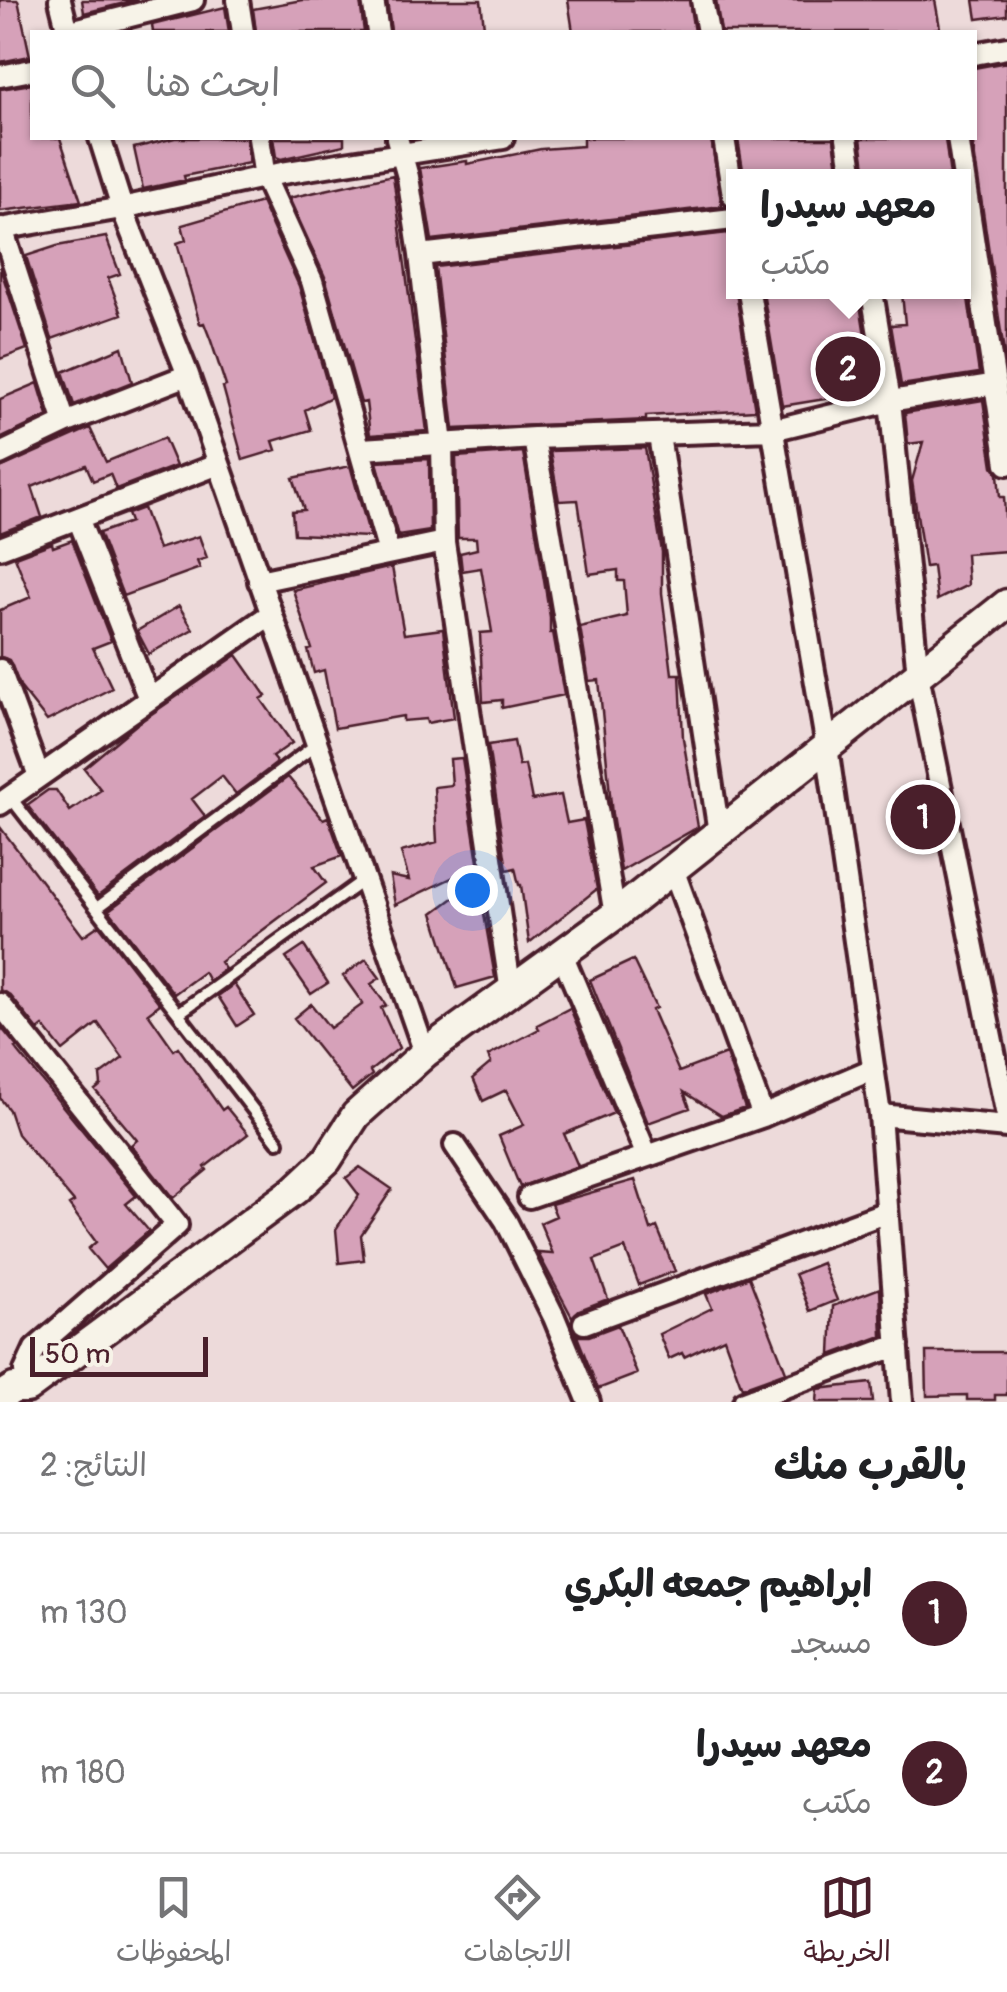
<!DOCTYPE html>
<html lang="ar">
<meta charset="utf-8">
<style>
:root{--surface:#fff;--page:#f6f6f6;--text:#202124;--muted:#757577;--line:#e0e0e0;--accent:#4a1f2b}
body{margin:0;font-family:Pangolin,"Playpen Sans Arabic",sans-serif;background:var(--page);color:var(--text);direction:rtl}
.scale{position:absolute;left:30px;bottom:25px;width:178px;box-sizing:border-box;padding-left:10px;border:5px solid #4a1f2b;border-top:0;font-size:28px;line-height:35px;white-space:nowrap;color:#4a1f2b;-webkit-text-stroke:8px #f7f3e8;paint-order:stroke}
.you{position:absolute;left:472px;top:890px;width:35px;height:35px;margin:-25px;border:8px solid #fff;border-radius:50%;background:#1a73e8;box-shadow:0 0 0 15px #1a73e833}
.badge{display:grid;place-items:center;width:65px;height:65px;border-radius:50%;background:var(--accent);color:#fff;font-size:32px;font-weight:700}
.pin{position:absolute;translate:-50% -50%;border:5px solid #fff;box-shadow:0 2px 10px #0006}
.popup{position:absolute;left:726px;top:169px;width:245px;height:130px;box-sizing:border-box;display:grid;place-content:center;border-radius:0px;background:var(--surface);filter:drop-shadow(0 2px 8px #0005);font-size:32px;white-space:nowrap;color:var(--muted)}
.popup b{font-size:38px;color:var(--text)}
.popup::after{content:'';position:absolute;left:50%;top:100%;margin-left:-20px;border:20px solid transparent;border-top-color:var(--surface)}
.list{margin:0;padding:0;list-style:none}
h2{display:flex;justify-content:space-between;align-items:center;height:130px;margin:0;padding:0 40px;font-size:42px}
h2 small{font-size:32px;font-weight:400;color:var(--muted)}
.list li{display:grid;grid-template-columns:65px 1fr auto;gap:30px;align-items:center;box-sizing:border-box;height:160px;padding:0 40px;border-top:2px solid var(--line)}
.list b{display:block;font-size:38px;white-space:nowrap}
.list p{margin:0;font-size:32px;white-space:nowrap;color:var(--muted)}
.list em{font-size:32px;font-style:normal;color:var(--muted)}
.icon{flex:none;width:55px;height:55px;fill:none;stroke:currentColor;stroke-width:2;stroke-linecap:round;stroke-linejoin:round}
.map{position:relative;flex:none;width:1007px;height:1402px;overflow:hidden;direction:ltr}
.search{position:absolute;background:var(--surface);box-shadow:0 2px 8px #0004;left:30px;right:30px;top:30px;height:110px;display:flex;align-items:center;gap:25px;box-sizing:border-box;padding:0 35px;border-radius:0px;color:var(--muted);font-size:38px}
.sheet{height:450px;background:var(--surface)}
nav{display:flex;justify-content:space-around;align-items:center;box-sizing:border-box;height:140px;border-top:2px solid var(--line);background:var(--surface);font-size:28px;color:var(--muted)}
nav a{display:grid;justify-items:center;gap:5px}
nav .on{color:var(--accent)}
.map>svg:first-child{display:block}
.building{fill:#d6a1b9;stroke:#4a1f2b;stroke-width:2.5}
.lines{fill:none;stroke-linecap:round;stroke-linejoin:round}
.lane-casing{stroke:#4a1f2b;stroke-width:18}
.street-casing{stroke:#4a1f2b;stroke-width:28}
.secondary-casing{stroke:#4a1f2b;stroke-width:35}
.lane{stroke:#f7f3e8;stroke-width:10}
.street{stroke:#f7f3e8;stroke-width:20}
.secondary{stroke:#f7f3e8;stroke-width:28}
</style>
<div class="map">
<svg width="1007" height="1402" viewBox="0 0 1007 1402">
<rect width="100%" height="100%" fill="#eddada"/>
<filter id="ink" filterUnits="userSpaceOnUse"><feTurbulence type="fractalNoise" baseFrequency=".01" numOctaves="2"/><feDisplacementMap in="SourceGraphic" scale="20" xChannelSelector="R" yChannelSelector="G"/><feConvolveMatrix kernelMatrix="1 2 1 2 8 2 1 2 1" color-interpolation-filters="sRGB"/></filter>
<g filter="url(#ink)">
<path class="building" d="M0,0H18L30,56L0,62Z
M82,0H137L84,13Z
M302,0H360L364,32H256L253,9Z
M387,0H481L484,27L445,32H391Z
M568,0H689L694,32H573Z
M716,0H935L940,28L916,32H721Z
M974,0H1007V15L977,19Z
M225,7L229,32H153L152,25Z
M1007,62V372L972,138H974V68Z
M32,84V138H60L81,201L0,211V89Z
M175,138H246L249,163L184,176L185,180L143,189L134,148Z
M273,138H344V145L281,159L276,157Z
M583,138H711L722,206L432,240L420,168L467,161V164L541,149L583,146Z
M751,138H834L839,176H744L738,139Z
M861,138H945L950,176H866Z
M393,175L427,431L370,435L366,402L361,403L325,277L289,198Z
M261,202L299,286L331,397L305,410L311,430L273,441L276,450L243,460L223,387L226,386L211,341L204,323L200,324L177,243L186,240L182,225Z
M728,233L733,292H736L755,410L646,416V420L454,429L435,267Z
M106,237L120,274L108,278L122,314L52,339L26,256L57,246Z
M963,264L979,373L901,385L891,325L905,324L902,293L963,292Z
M0,267L27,349L0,359Z
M763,292H858L874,391L782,406Z
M122,347L132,382L74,405L63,372Z
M38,383L48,416L0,439V399Z
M983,400L993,466L998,474L1000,497H1004L1007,551L966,554L968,585L937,600L933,566L925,567L912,481L923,442L908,444L905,413Z
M90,428L106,462L164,438L176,466L116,489L110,474L93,481L86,465L32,487L42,517L0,533V468Z
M645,448L662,552V593L672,674H680L683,738L698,827L621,871L612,815L599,680L589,681L580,627L627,616L624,581H618V570L589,574L578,500L559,501L550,451Z
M523,452L550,617V633L553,632L564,695L502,708V700L483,702L480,633L492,632L481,568L462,571L460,553L477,549L476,538H458L456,457Z
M348,458L370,537L294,534L292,511L304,510L293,478L350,466Z
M429,459L430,531L398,536L377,462Z
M143,508L158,549L199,536L207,558L197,561L200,568L123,596L99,533L130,522L127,514Z
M72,540L111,641L93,648L112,688L47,721L21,688L9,660L0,657V610L31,597L15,557L52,543L53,547Z
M392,567L404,634L443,629L454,718L427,723L426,719L403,721V716L335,728L324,670L314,673L308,650L312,649L293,590Z
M179,606L193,629L149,654L137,631Z
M237,655L266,696L261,699L292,743L272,757L277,763L236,794L222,776L192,799L205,816L98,896L27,805L48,790H56L70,811L101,790L84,768L137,724Z
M514,741L519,766L525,765L532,800L561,795L567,823L584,820L597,889L529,943L521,885H519L515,868L507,870L488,745Z
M462,758L480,875L468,878L464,872L395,905L390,876L409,880L401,852L437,842L434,787L452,785L450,759Z
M288,777L323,819L328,817L342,856L314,866L326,883L220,962L225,969L209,981L204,972L174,994L109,910Z
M0,827L83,936L99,925L160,1004L148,1013L174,1050L178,1047L222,1110L226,1107L248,1134L205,1167L207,1170L173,1198L131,1145L137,1140L95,1090L101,1085L100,1075L123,1058L98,1023L63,1051L43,1026L38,1030L10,995L0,990Z
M478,880L495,977L457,988L433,913Z
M304,946L328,983L311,994L286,958Z
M366,959L380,978L371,984L386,1005L381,1008L399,1048L370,1071L372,1075L352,1091L294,1018L311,1004L330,1028L363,1004L343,976Z
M633,960L656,1008L652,1010L679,1072L726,1054L745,1108L722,1116L684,1092L690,1108L648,1123L590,980Z
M234,984L254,1015L237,1026L218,996Z
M570,1008L614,1113L564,1134L578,1166L520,1187L499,1136L524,1125L506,1090L483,1101L473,1078L491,1063L488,1056L539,1029L537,1025Z
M0,1026L17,1047L15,1048L136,1196L126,1204L149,1231L105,1269L88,1249L96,1242L69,1205L74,1202L17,1134L9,1110L0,1098Z
M360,1167L392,1189L361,1235L364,1260L339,1263L336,1229L359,1195L346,1178Z
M635,1180L651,1230L657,1227L675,1271L639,1285L625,1248L594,1260L608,1299L579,1310L572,1317L538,1253L553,1254L540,1223L556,1216L551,1204Z
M822,1263L837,1300L810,1311L795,1274Z
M749,1277L786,1372L742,1388L724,1338L684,1357L682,1353L669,1359L659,1334L712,1308L706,1294Z
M880,1288L882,1336L831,1355L833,1306Z
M618,1325L637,1374L598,1389L577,1336H589Z
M926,1352H1007V1395H995V1400H967V1395L927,1396Z
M871,1383L873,1402H817L818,1389Z"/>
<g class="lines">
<defs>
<path id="lane" d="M11,798L278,1142
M97,908L317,744
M179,1013L365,879"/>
<path id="street" d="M60,0L68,32
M238,0L243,32
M373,0L378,32
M702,0L708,32
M67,32L193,0
M974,54L1007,48
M0,76L32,70
M100,138L122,208L188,375L425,1053
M259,138L265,178L312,281L389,553
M397,138L408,177L420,255L442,445L444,542L511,992
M724,138L733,195
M847,138L853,176
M958,138L1007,464
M2,228L65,423
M0,229L122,208L282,173L503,138
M420,255L733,219
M749,292L827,747L880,1115L1007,1127
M872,292L890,401L918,675L1007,1116
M659,435L719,833
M534,438L615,915
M362,449L534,438L772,430L890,401L996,384
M0,454L65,423L188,375
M78,518L149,699
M0,548L219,464
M259,581L444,542
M0,670L39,776
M0,804L271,614
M673,869L763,1116
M562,954L647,1156
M0,1004L177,1225L35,1349L25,1371L27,1388
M880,1115L902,1402
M455,1145L506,1221L554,1317L589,1402
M529,1197L763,1116L873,1069
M584,1323L887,1212
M744,1402L898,1345"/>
<path id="secondary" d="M0,1397L14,1388H27L295,1190L327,1160L356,1115L425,1053L615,915L1007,604"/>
</defs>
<use href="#lane" class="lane-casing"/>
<use href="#street" class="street-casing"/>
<use href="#secondary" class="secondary-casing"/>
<use href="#lane" class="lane"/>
<use href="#street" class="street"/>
<use href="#secondary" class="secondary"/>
</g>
</g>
</svg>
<div class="scale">50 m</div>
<div class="you"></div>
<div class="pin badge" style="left:923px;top:817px">1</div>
<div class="pin badge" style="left:848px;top:369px">2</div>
<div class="popup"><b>معهد سيدرا</b>مكتب</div>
<div class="search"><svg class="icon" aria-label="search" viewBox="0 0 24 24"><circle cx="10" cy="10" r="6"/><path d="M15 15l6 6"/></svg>ابحث هنا</div>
</div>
<section class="sheet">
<h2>بالقرب منك<small>النتائج: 2</small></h2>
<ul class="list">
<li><span class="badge">1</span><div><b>ابراهيم جمعه البكري</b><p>مسجد</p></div><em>130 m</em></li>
<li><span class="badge">2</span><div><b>معهد سيدرا</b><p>مكتب</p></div><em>180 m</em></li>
</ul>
</section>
<nav>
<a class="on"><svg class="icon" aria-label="map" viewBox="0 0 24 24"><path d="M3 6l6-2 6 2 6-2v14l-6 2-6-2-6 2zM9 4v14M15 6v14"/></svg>الخريطة</a>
<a><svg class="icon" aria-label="directions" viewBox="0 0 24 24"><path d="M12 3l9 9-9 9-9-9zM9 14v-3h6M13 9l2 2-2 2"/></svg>الاتجاهات</a>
<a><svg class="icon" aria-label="saved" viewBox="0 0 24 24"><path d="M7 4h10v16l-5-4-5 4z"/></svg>المحفوظات</a>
</nav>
